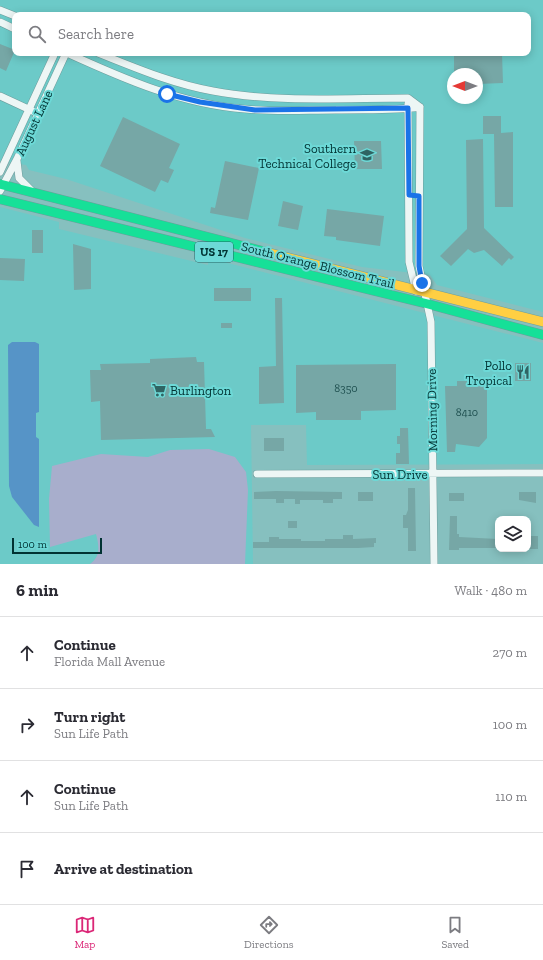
<!DOCTYPE html>
<meta charset="utf-8">
<style>
:root{--surface:#fff;--page:#f7f7f7;--text:#2b2b33;--muted:#7c7c81;--line:#e1e1e2;--accent:#db2777}
body{margin:0;font-family:"Zilla Slab",serif;background:var(--page);color:var(--text)}
.controls{position:absolute;right:12px;bottom:12px;display:grid;overflow:hidden;border-radius:8px;box-shadow:0 2px 10px #0003}
.controls button{width:36px;height:36px;display:grid;place-items:center;padding:0;border:0;border-bottom:1px solid var(--line);background:var(--surface);color:var(--text);font:20px sans-serif}
.compass{position:absolute;left:447px;top:68px;width:36px;height:36px;border-radius:50%;background:var(--surface);box-shadow:0 2px 10px #0003;rotate:270deg}
.scale{position:absolute;left:12px;bottom:10px;width:90px;box-sizing:border-box;padding-left:4px;border:2px solid #003232;border-top:0;font-size:11px;line-height:14px;white-space:nowrap;color:#003232;-webkit-text-stroke:3px #6dd9d7;paint-order:stroke}
.stop{position:absolute;width:12px;height:12px;margin:-9px;border:3px solid #1a73e8;border-radius:50%;background:#fff}
.stop.end{background:#1a73e8;border-color:#fff;box-shadow:0 1px 4px #0008}
.list{margin:0;padding:0;list-style:none}
h2{display:flex;justify-content:space-between;align-items:center;height:52px;margin:0;padding:0 16px;font-size:17px}
h2 small{font-size:13px;font-weight:400;color:var(--muted)}
.list li{display:grid;grid-template-columns:26px 1fr auto;gap:12px;align-items:center;box-sizing:border-box;height:72px;padding:0 16px;border-top:1px solid var(--line)}
.list b{display:block;font-size:15px;white-space:nowrap}
.list p{margin:0;font-size:13px;white-space:nowrap;color:var(--muted)}
.list em{font-size:13px;font-style:normal;color:var(--muted)}
.icon{flex:none;width:22px;height:22px;fill:none;stroke:currentColor;stroke-width:2;stroke-linecap:round;stroke-linejoin:round}
.map{position:relative;flex:none;width:543px;height:564px;overflow:hidden}
.search{position:absolute;background:var(--surface);box-shadow:0 2px 10px #0003;left:12px;right:12px;top:12px;height:44px;display:flex;align-items:center;gap:10px;box-sizing:border-box;padding:0 14px;border-radius:8px;color:var(--muted);font-size:15px}
.sheet{height:340px;background:var(--surface)}
nav{display:flex;justify-content:space-around;align-items:center;box-sizing:border-box;height:56px;border-top:1px solid var(--line);background:var(--surface);font-size:11px;color:var(--muted)}
nav a{display:grid;justify-items:center;gap:2px}
nav .on{color:var(--accent)}
.map>svg:first-child{display:block}
.built{fill:#6ccac8;fill-rule:evenodd}
.green{fill:#a8aecc}
.water{fill:#5694c7}
.building{fill:#76a7a6}
.lines{fill:none;stroke-linecap:round;stroke-linejoin:round}
.street-casing{stroke:#6d9d9c;stroke-width:8}
.fast-casing{stroke:#6d9d9c;stroke-width:10}
.slow-casing{stroke:#6d9d9c;stroke-width:10}
.street{stroke:#edf6f5;stroke-width:7}
.fast{stroke:#16e098;stroke-width:9}
.slow{stroke:#ffcf43;stroke-width:9}
.route{stroke:#1a73e8;stroke-width:5}
.labels{text-anchor:middle;dominant-baseline:central;stroke-width:4;stroke-linejoin:round;paint-order:stroke}
.number-label{font-size:11px;fill:#1e4f4f}
.shield{fill:#6dd9d7;stroke:#216464;stroke-width:1}
.shield-label{font-size:12px;font-weight:bold;fill:#003232}
.street-label{font-size:13px;fill:#003232;stroke:#6dd9d7}
.poi-label{font-size:13px;fill:#003232;stroke:#6dd9d7;text-anchor:end}
</style>
<div class="map">
<svg width="543" height="564" viewBox="0 0 543 564">
<rect width="100%" height="100%" fill="#86c0bf"/>
<path class="built" d="M0,0H543V312L437,285L430,275L362,267L245,238L66,179L29,170L26,165L0,161ZM15,15H528V53H15ZM453,74H477V98H453Z
M0,207L59,222V229L208,265V258L543,343V464L307,465L306,425H251L253,564H0Z"/>
<path class="green" d="M209,449L235,457L246,472L248,490L245,564H90C101,556 99,546 96,534L50,547L49,499L52,466L101,454L148,457L170,450Z"/>
<path class="water" d="M12,342H35L39,344V412L36,413V437L39,439V527L34,525L12,497L9,486L8,345Z"/>
<path class="building" d="M0,44L15,50L6,71L0,68Z
M454,53H502L503,83L477,84V74H454Z
M483,116H501V133L513,132V207H495L494,134H483Z
M123,117L180,144L169,168L174,170L168,183L161,180L155,192L100,166Z
M483,139L484,228L514,257L511,260L509,258L502,266L484,250L474,253L468,249L451,266L440,256L467,229L466,140Z
M354,141H381L382,169H355Z
M225,161L259,168L248,220L210,213L211,207L215,208Z
M283,201L303,206L298,230L278,226Z
M327,209L384,216L380,246L336,240V237L324,236Z
M32,230H43V253H32Z
M73,244L91,249V289L74,290Z
M0,258L25,259L24,281L0,280Z
M214,288H251V301H214Z
M275,298H282L284,403L259,404V367L276,366Z
M221,323H232V328H221Z
M196,357L197,362H204L206,429H211L215,437L101,440L100,401L91,402L90,370H101L100,364L150,363V359Z
M515,363H531V381H515Z
M396,364V410L361,411V420H316V412L296,413V365Z
M457,381H475V386H487V438L479,447L456,444L455,452H447L445,386H457Z
M400,428H408L409,464H396V453H400V444H397V436H400Z
M264,438H284V451H264Z
M408,488H415L416,551H408V528H403V515H406L408,510Z
M276,491L342,492V499H333V503H323V500H300V504H295V499H284V503H276V499H254V492Z
M358,492H373V501H358Z
M519,492H536V503L519,500Z
M449,493H464V501H449Z
M450,516H457V534H459V537L498,539V548H459V550H449Z
M288,521H297V528H288Z
M343,535H353V539L376,538V543H374V547L358,548H253V542H269V537H279V539H301V541H325V539H343Z
M528,536H538V549H528Z"/>
<g class="lines">
<defs>
<path id="street" d="M0,10L15,16
M0,22L15,29
M67,53C124,79 181,104 245,109C275,112 305,110 336,110C364,109 393,111 420,107
M98,53C136,68 173,84 213,91C277,103 344,98 408,98L420,107
M0,96L39,114
M408,104L409,262L416,291
M420,107L419,266L431,322L434,564
M17,161L19,178L31,190
M0,172L55,53
M0,191L17,159L66,53
M257,474L543,473"/>
<path id="fast" d="M0,184L266,252
M0,199L428,304L543,335"/>
<path id="slow" d="M266,252L543,322"/>
</defs>
<use href="#street" class="street-casing"/>
<use href="#fast" class="fast-casing"/>
<use href="#slow" class="slow-casing"/>
<use href="#street" class="street"/>
<use href="#fast" class="fast"/>
<use href="#slow" class="slow"/>
</g>
<g class="lines">
<path class="route" d="M167,94L200,102L255,110L408,108L409,195L419,196V266L422,283"/>
</g>
<defs>
<symbol id="university-bare" viewBox="-9 -9 18 18"><path d="M0-5L7-2L0 1L-7-2ZM-4 1L0 2.5L4 1V4Q0 6-4 4Z" fill="#2f6463" stroke="#6dd9d7" stroke-width="2.5" paint-order="stroke"/></symbol>
<symbol id="restaurant-bare" viewBox="-9 -9 18 18"><path d="M-5-6h1v4h1v-4h1v4h1v-4h1v5L-1.5 .5V6h-2V.5L-5-1ZM5-6V6H3V1.5H1.5Q1.5-4 5-6Z" fill="#2f6463" stroke="#6dd9d7" stroke-width="2.5" paint-order="stroke"/></symbol>
<symbol id="supermarket-bare" viewBox="-9 -9 18 18"><path d="M-6-5.5h2.5l.6 2H6L4.5 2H-2.5L-4.4-4H-6ZM-1.5 3.2a1.3 1.3 0 1 0 .1 0ZM3 3.2a1.3 1.3 0 1 0 .1 0Z" fill="#2f6463" stroke="#6dd9d7" stroke-width="2.5" paint-order="stroke"/></symbol>
</defs>
<g fill-rule="evenodd">
<use href="#university-bare" x="357" y="145" width="20" height="20"/>
<use href="#restaurant-bare" x="513" y="362" width="20" height="20"/>
<use href="#supermarket-bare" x="149" y="380" width="20" height="20"/>
</g>
<g class="labels">
<g class="number-label">
<text x="346" y="388">8350</text>
<text x="467" y="412">8410</text>
</g>
<rect class="shield" x="195" y="242" width="38" height="20" rx="3"/>
<g class="shield-label">
<text x="214" y="252">US 17</text>
</g>
<g class="street-label">
<text transform="translate(34 123) rotate(-65)">August Lane</text>
<text transform="translate(318 265) rotate(14)">South Orange Blossom Trail</text>
<text transform="translate(432 410) rotate(-91)">Morning Drive</text>
<text x="400" y="474">Sun Drive</text>
</g>
<g class="poi-label">
<text x="356" y="148">Southern<tspan x="356" dy="15">Technical College</tspan></text>
<text x="512" y="365">Pollo<tspan x="512" dy="15">Tropical</tspan></text>
<text x="170" y="390" text-anchor="start">Burlington</text>
</g>
</g>
</svg>
<div class="controls">
<button><svg class="icon" aria-label="layers" viewBox="0 0 24 24"><path d="M12 4l9 5-9 5-9-5zM3 14l9 5 9-5"/></svg></button>
</div>
<svg class="compass" viewBox="-18 -18 36 36"><path d="M0-13l5 13h-10z" fill="#e53935"/><path d="M0 13l5-13h-10z" fill="#7c7c81"/></svg>
<div class="scale">100 m</div>
<div class="stop" style="left:167px;top:94px"></div>
<div class="stop end" style="left:422px;top:283px"></div>
<div class="search"><svg class="icon" aria-label="search" viewBox="0 0 24 24"><circle cx="10" cy="10" r="6"/><path d="M15 15l6 6"/></svg>Search here</div>
</div>
<section class="sheet">
<h2>6 min<small>Walk · 480 m</small></h2>
<ul class="list">
<li><svg class="icon" aria-label="ahead" viewBox="0 0 24 24"><path d="M12 20V5M6 11l6-6 6 6"/></svg><div><b>Continue</b><p>Florida Mall Avenue</p></div><em>270 m</em></li>
<li><svg class="icon" aria-label="right" viewBox="0 0 24 24"><path d="M7 20v-9h11M14 6l5 5-5 5"/></svg><div><b>Turn right</b><p>Sun Life Path</p></div><em>100 m</em></li>
<li><svg class="icon" aria-label="ahead" viewBox="0 0 24 24"><path d="M12 20V5M6 11l6-6 6 6"/></svg><div><b>Continue</b><p>Sun Life Path</p></div><em>110 m</em></li>
<li><svg class="icon" aria-label="arrive" viewBox="0 0 24 24"><path d="M6 21V4h12l-3 4 3 4H6"/></svg><div><b>Arrive at destination</b></div></li>
</ul>
</section>
<nav>
<a class="on"><svg class="icon" aria-label="map" viewBox="0 0 24 24"><path d="M3 6l6-2 6 2 6-2v14l-6 2-6-2-6 2zM9 4v14M15 6v14"/></svg>Map</a>
<a><svg class="icon" aria-label="directions" viewBox="0 0 24 24"><path d="M12 3l9 9-9 9-9-9zM9 14v-3h6M13 9l2 2-2 2"/></svg>Directions</a>
<a><svg class="icon" aria-label="saved" viewBox="0 0 24 24"><path d="M7 4h10v16l-5-4-5 4z"/></svg>Saved</a>
</nav>
